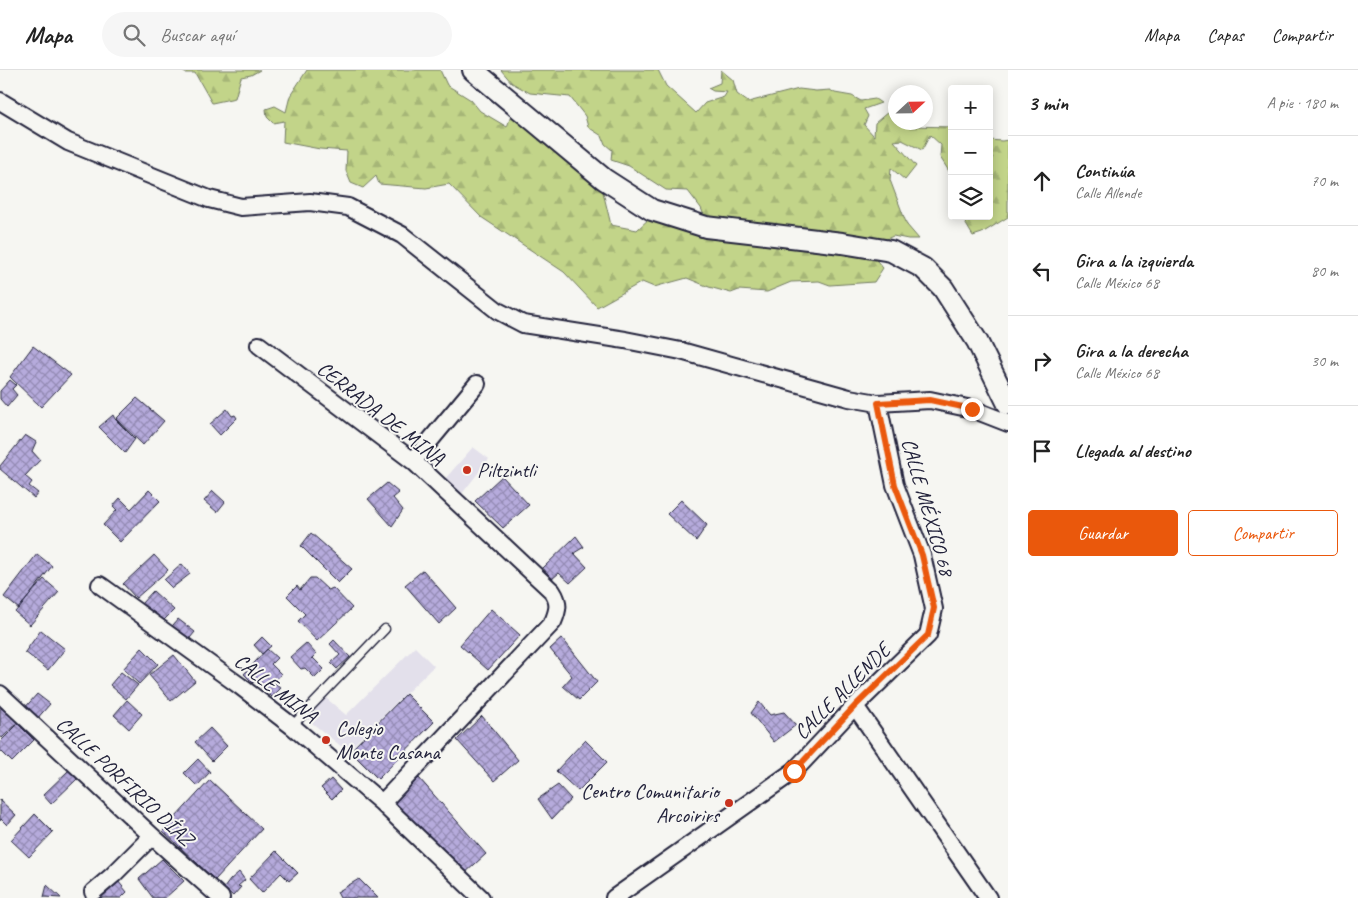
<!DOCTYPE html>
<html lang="es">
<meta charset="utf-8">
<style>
:root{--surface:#fff;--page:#f6f6f6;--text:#222;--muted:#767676;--line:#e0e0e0;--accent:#ea580c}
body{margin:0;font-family:Caveat,sans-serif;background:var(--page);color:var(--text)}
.controls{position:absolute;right:15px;top:15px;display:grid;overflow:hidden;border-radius:5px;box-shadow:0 2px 12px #0003}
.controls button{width:45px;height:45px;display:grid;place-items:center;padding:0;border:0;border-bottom:1px solid var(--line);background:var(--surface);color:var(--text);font:25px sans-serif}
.compass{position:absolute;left:888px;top:15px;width:45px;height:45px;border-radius:50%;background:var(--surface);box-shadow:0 2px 12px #0003;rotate:68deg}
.stop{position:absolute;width:15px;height:15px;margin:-11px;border:4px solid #ea580c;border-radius:50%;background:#fff}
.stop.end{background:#ea580c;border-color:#fff;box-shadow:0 1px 5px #0008}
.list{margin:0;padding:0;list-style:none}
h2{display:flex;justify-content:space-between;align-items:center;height:65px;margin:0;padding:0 20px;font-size:21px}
h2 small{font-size:16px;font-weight:400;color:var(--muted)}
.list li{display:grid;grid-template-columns:32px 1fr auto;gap:15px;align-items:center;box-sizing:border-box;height:90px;padding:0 20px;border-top:1px solid var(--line)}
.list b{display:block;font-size:19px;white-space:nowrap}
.list p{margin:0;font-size:16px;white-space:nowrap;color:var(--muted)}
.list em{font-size:16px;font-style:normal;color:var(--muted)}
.actions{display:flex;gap:10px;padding:15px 20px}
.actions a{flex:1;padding:11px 0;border:1px solid var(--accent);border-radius:5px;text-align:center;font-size:18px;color:var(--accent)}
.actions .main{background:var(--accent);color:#fff}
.icon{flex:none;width:28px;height:28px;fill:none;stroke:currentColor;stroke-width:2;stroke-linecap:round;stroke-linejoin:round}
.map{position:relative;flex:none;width:1008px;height:828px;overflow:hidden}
header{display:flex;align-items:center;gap:30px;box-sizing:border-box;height:70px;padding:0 25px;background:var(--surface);border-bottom:1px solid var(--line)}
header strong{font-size:24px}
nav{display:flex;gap:28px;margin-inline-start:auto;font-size:18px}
.search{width:350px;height:45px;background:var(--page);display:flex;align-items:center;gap:12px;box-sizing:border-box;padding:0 18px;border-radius:28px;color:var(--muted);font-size:19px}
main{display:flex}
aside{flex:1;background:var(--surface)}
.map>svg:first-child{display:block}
.built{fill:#e3e0eb}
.forest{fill:url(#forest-firs);stroke:#727b62}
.building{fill:url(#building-cross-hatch);stroke:#22223b}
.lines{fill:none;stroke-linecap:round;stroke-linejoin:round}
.service-casing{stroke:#22223b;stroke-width:11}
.minor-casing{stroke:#22223b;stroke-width:20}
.tertiary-casing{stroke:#22223b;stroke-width:24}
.service{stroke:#f6f6f2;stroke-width:8}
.minor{stroke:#f6f6f2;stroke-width:16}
.tertiary{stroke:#f6f6f2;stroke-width:20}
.route{stroke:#ea580c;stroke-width:6}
.poi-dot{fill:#c8321e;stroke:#f6f6f2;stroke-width:2}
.labels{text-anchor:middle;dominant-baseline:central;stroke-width:4;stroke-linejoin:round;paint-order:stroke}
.street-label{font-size:21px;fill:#22223b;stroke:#f6f6f2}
.poi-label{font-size:21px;fill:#22223b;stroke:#f6f6f2;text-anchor:start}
</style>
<header>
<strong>Mapa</strong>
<div class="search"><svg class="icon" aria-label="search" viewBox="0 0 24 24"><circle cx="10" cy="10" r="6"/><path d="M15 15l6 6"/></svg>Buscar aquí</div>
<nav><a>Mapa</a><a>Capas</a><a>Compartir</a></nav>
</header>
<main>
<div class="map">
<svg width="1008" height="828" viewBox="0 0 1008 828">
<defs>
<pattern id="forest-firs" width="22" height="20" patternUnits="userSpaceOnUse" patternTransform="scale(1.25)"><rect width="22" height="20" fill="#c2d489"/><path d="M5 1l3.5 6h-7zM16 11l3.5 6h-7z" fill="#a6b677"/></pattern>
<pattern id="building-cross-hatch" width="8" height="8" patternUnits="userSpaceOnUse" patternTransform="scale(1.25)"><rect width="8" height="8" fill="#b6abdc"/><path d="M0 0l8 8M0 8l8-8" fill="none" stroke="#948bb4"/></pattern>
</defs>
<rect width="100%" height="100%" fill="#f6f6f2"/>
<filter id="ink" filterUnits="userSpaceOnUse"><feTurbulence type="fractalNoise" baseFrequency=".02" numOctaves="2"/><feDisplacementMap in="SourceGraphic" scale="10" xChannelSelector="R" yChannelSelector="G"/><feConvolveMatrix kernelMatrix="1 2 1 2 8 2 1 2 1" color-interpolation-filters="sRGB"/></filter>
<g filter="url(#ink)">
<path class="built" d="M473,377L489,389L461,425L444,410Z
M415,577L434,596L347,681L307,649L326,628L346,645Z"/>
<path class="forest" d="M181,0H260L251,5L241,7L235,28L212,33L195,3H185Z
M307,0H440L447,15L471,30L480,41L507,57L512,43L595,89L611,155L637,160L653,145L707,153L701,138L688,121L666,120L629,96L611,90L612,80L605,74L602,66L588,57L585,46L570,27L530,23L512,13L501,0H658L666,16L696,43L705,33L724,27L727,22L713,21L708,18L720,13L721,0L733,10L737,24L748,32L799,19L816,21L830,20L835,23L852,26L861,31L875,29L881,33L864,39L868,46L864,55L874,66L875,53L895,36L896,52L908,53L910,56L952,57V106L940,87L941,75L930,65L922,80L902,70L894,71L916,96L905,110L891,98L890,110L907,155L919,169H908L893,166L878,173L862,169L849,164L839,175L865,177L883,198L874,212L830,215L819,211L791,212L767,222L739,220L731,223L709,217L687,208L654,217L642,212L597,237L564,202L481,147L449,114L426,118L379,114L376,106L363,118L351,113L346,101L347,81L320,79L283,72L284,51L273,53L267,47L266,39L275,36L286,42L290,26Z
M989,70L1002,71L1008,70V147L982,163L973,166L961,146H989V90L993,88L989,81Z"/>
<path class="building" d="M33,276L71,305L41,337L10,307Z
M10,310L16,315L12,319L17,325L7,337L0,329V321Z
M137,328L164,351L143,375L116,349Z
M227,339L232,346L235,345L237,348L220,365L210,354Z
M113,345L115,349L135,369L125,383L99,357Z
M25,365L36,372L32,381L40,390L25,406L32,412L29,416L38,423L34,428L0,399V396Z
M502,406L529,435L503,458L475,431Z
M387,413L399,423L393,428L403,440L392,456L368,429Z
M149,420L160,431L120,472L103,455L117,440L113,436L120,428L131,439Z
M213,421L225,432L217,442L204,431Z
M681,430L707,455L696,471L667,444Z
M311,463L352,499L338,513L301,476Z
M576,466L584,477L574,483L587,497L570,513L559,503L552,509L543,498Z
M37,484L52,496L19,539L4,527Z
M154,485L168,500L136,528L123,514Z
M182,494L190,504L172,518L164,510Z
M423,500L456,538L439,554L405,515Z
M310,508H315L328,520L333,518L352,538L317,571L298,551L305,544L287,526L297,516L300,520Z
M44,509L59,522L30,555L15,542Z
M153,521L174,540L160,554L140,535Z
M491,539L520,565L488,600L460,575Z
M178,549L195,562L185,574L168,561Z
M41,560L65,579L48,600L25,582Z
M262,567L271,576L262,584L254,575Z
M562,568L597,612L579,630L563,616L572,606L550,579Z
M334,570L350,587L337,599L331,593L340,585L330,574Z
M306,573L316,584L311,589L313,588L324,599L315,608L305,598L301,599L290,587Z
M142,578L158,594L139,614L123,599Z
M267,579L277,588L271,594L281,604L274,612L281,618L272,627L255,611L253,613L244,604Z
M174,585L195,611L171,631L149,605Z
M121,602L138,615L126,629L110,615Z
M37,624L50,634L35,651L23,640Z
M406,624L434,652L378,709L350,681Z
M127,630L142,644L129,659L114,645Z
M759,632L770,645L784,642L796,655L774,672L751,643Z
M2,636L18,653L2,668L0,665V638Z
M482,646L518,690L494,711L457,670Z
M18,654L34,670L12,692L0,680V672Z
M210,658L227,676L212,691L195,672Z
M585,670L607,692L578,721L556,701Z
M198,689L210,702L197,716L184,703Z
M69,700L77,709L51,734L43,725Z
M419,708L486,784L464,804L394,732Z
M331,709L341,720L332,729L321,718Z
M210,710L262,759L215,810L163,761Z
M558,715L571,729L552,749L538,729Z
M0,730L16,745L7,755L1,749L0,751Z
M35,744L53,762L29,787L11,770Z
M276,781L298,803L289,811L281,803L262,823L249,809Z
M162,789L184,811L165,828H153L139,809Z
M239,802L245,810L238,816L241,817L233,826L224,818L230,810Z
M113,805L127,822L121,828H91Z
M359,809L378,828H340L337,822Z
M47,815L61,828L44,827Z"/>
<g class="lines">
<defs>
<path id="service" d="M292,656L385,559"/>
<path id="minor" d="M0,31L68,72L209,129L241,137L310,132L348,137L402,165L498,241L523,254L625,270L681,281L849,328L878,333L930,330L972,339L1008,353
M259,275L413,391L552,521C560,533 558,540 553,552L382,733
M413,391L477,314
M100,515L240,616L292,656L382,733L481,828
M0,624L152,766L221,828
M855,636L988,828
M93,822L113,805L152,766
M614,828L794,701L855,636L928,565L934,539L922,485L895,415L878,333"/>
<path id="tertiary" d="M473,0L604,109L652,140L706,157L842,173L891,181L923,198L943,218L977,271L1008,334"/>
</defs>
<use href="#service" class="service-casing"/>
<use href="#minor" class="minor-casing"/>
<use href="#tertiary" class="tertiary-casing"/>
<use href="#service" class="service"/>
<use href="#minor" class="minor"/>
<use href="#tertiary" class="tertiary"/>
</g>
</g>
<g class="lines" filter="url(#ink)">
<path class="route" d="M794,701L855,636L928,565L934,538L928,512L922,485L895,415L878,333L930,330L972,339"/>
</g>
<g class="poi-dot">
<circle cx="467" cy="400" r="5"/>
<circle cx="326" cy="670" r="5"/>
<circle cx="729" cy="733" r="5"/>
</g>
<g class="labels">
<g class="street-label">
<text transform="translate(381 343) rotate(38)">CERRADA DE MINA</text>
<text transform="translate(928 437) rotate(74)">CALLE MÉXICO 68</text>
<text transform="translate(276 618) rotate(38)">CALLE MINA</text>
<text transform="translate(842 621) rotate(-45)">CALLE ALLENDE</text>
<text transform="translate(125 711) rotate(43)">CALLE PORFIRIO DÍAZ</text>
</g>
<g class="poi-label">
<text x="477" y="400">Piltzintli</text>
<text x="336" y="658">Colegio<tspan x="336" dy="24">Monte Casana</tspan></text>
<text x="719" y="721" text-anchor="end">Centro Comunitario<tspan x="719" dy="24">Arcoirirs</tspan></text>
</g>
</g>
</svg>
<div class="controls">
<button>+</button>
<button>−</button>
<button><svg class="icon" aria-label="layers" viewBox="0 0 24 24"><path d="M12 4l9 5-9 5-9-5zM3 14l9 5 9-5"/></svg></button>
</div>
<svg class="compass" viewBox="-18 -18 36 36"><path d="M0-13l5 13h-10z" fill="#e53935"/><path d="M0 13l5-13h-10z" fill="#767676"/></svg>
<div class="stop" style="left:794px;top:701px"></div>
<div class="stop end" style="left:972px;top:339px"></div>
</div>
<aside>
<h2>3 min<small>A pie · 180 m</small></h2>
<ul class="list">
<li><svg class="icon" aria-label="ahead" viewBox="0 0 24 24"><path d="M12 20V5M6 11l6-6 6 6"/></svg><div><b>Continúa</b><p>Calle Allende</p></div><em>70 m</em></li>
<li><svg class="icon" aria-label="left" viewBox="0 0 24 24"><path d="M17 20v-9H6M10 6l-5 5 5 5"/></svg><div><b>Gira a la izquierda</b><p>Calle México 68</p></div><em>80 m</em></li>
<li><svg class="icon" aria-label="right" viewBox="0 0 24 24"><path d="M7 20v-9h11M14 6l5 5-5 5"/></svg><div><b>Gira a la derecha</b><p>Calle México 68</p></div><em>30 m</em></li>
<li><svg class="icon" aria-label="arrive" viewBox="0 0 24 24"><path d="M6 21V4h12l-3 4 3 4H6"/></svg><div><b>Llegada al destino</b></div></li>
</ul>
<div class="actions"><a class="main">Guardar</a><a>Compartir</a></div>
</aside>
</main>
